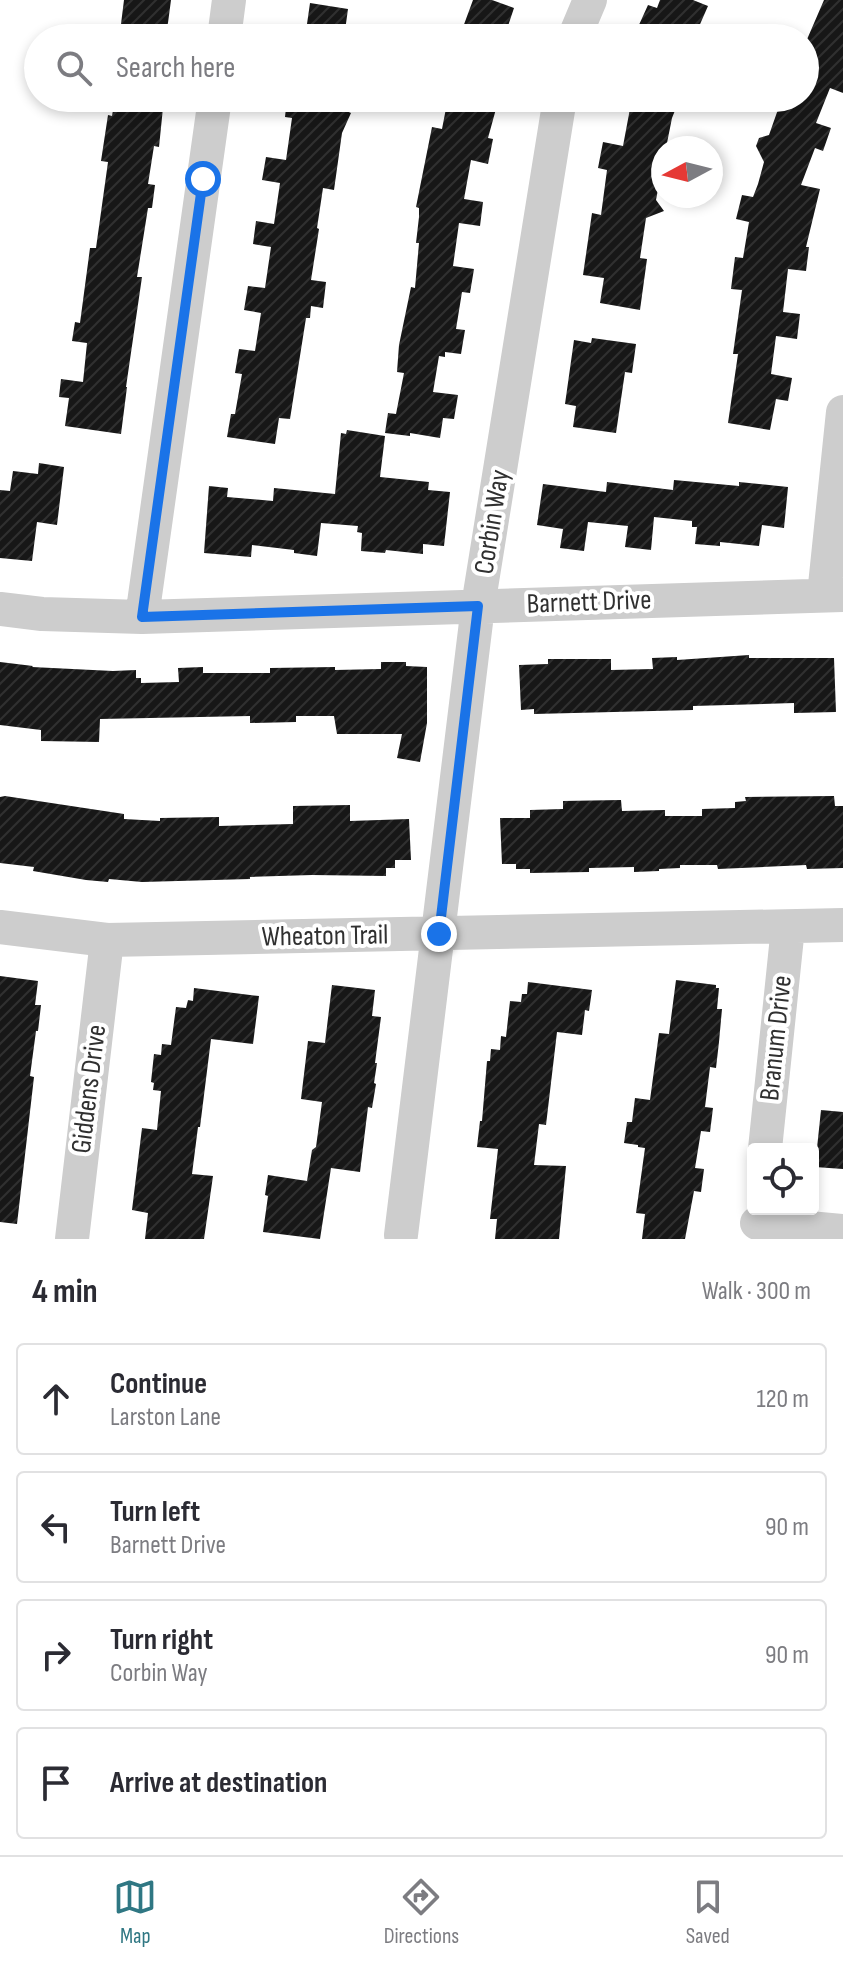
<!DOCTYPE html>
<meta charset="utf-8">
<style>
:root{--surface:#fff;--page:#f2f2f3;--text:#2b2b33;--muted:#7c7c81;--line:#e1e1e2;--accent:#2f7783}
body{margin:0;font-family:"Sofia Sans Condensed",sans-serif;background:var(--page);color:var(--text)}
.controls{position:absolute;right:24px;bottom:24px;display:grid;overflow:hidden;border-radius:8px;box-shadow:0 4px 12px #0003}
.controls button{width:72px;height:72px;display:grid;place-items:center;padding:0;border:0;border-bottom:2px solid var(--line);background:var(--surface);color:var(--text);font:40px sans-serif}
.compass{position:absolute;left:651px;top:136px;width:72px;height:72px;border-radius:50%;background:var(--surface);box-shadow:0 4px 12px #0003;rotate:263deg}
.stop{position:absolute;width:24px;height:24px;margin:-18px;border:6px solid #1a73e8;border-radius:50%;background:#fff}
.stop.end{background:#1a73e8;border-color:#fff;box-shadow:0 2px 8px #0008}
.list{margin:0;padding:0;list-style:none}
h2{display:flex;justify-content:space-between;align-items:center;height:104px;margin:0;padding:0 32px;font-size:34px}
h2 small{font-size:26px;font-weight:400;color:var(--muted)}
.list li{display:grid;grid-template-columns:52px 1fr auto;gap:24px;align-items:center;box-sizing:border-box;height:112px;margin:0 16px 16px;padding:0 16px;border:2px solid var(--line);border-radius:8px}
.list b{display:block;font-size:30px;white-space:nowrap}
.list p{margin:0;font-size:26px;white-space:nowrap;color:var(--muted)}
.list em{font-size:26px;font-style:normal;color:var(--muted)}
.icon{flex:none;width:44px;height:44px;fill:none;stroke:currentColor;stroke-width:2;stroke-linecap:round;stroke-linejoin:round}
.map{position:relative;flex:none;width:843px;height:1239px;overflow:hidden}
.search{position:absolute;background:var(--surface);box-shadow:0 4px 12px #0003;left:24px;right:24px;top:24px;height:88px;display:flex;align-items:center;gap:20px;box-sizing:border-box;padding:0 28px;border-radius:44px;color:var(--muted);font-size:30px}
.sheet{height:616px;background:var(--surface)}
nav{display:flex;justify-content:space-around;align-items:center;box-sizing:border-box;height:112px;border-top:2px solid var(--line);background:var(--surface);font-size:22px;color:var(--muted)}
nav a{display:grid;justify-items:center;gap:4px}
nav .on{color:var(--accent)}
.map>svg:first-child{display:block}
.building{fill:url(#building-hatch)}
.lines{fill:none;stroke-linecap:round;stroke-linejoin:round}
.minor{stroke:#cdcdcd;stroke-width:34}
.route{stroke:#1a73e8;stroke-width:10}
.labels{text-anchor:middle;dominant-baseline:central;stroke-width:8;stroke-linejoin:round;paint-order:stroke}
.street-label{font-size:28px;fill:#303030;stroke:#fff}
</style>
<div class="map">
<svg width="843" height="1239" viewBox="0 0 843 1239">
<defs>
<pattern id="building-hatch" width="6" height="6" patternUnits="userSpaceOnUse" patternTransform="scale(2)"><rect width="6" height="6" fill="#171717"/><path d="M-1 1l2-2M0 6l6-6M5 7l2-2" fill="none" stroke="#303030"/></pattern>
</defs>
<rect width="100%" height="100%" fill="#fff"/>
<path class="building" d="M124,0H171L166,38L120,32Z
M473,0H492L514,8L504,38H459Z
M660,0H693L708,6L694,38H663L638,27L648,5L657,8Z
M824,0H843V93L830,88L816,123L831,128L823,151L815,148L801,185L820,189L806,247H809L806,271L788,269L783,312L800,314L797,339L776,336L771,374L792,378L788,401L776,399L770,430L728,423L738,354H733L742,290L731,289L735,257L743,258L749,222L736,219L742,195L753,197L758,184L764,162L756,146L759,138L769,135L782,98H805V44Z
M310,3L348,9L344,38H305Z
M115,98H164L159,147L154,146L148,184L155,185L152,208H148L137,277H142L126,387H127L121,434L65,426L69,398L59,397L61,379L83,382L87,343L72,341L75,322L80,323L90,248H96L108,162L101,161L108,115L112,116Z
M287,98H328L327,106L340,108L351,113L342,133L334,190L323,188L317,228L319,229L311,280L326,282L323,308L311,306L310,318H306L290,419L279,418L275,444L227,437L231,414H235L242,374L235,373L239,349L255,351L261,313L244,310L248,286L265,288L271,247L253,244L256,221L274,224L280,183L262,180L266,157L286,160L292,118L285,117Z
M448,98H499L488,138L493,139L488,164L471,160L464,199L483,202L480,226L459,223L453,266L474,269L470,293L462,292L456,329L465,330L461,354L445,352V357L439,356L433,392L458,395L454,419L443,418L440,438L410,433V436L385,433L388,413L396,414L404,373L397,372L399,345L411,287L415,288L419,243H416L419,217V208L416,207L432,127L442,129Z
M632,98H680L672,118L666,148H663V163L656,200L664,211L646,218L640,258L647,259L640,310L600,303L604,278L583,275L592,213L601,215L607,170L598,168L603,142L623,146Z
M592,338L636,344L632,373L625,372L616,433L573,427L576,406L565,404L574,340L591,343Z
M347,430L385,436L380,477L429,482L428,490L450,492L444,546L423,544V554L386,550L385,553L361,551L362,533L357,532L358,526L321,523L317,556L294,553V550L252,545L251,557L204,553L209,486L228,488L227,497L273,501L274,488L335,494L341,433L346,434Z
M39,463L64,467L57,525L37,522L32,561L0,558V490L10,491L13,471L38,474Z
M674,480L739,486V482L788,487L784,528L762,525L759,546L720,542V546L695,544L697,527H692V521L654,517L651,550L625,547L628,526L588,522L584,551L560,548L563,529L537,525L543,484L606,492L607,482L673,490Z
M749,655V658H834L836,712L794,713V703L693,706V710L534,714V709L521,710L519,665L548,664V659H611V670L653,669L652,658L677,657V660Z
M0,662L33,666L32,667L113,671L136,670V678H141V683L179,682L178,668L203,667V673H270V668L335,667V670L381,669V662H406V666L427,667V723L420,762L397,758L402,734H337L334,716H296V722L250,723V716L100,719L99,742L41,741V730L0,725Z
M5,796L124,814V819L160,821V818L219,817V826L293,824V806L350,805V821L409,819L411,860H395V868H386V876L312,875L250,877V879L142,882L109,879L108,882L86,880L33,871L34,867L0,863V797Z
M834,796L835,806H843V868L807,869L806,865L718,869L717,865H680V868L659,869V871L634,872V867L589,868V872L530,873V869H516V864H502L500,818H530V810L563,809V801L621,800L622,811L665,810V816H702V809L735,808V802L746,801L745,797Z
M0,976L38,981L35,1005H41L38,1031H36L30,1076L34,1077L17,1224L0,1222Z
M676,980L716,985V988H719L717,1009H722L719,1042L716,1068L710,1067L705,1107L713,1108L710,1132L701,1131L695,1168L704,1169L701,1192L694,1191L685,1239H642L645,1214L636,1213L645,1148L638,1147V1145L624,1143L627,1122H632L635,1098L650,1100L659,1033L669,1034Z
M528,982L592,990L589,1011L585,1010L582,1035L557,1032L546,1125L539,1124L534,1165L566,1166L559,1239H495L497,1219H490L498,1149L477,1147L480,1121H482L487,1061H490L491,1049L500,1050L501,1036L506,1037L510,1001L521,1002L522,994H527Z
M332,985L375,990L372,1016L381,1017L375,1063H377L374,1083L376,1084L372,1108L368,1107L360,1172L331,1168L320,1239L263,1232L268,1196L265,1195L268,1175L307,1181L312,1150L316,1147L322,1102L301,1099L308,1041L325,1043Z
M194,988L259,996L253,1044L211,1039L200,1127H198L192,1174L213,1176L204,1239H145L148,1213L132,1210L142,1128L157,1130L161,1091L153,1090L154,1083L151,1082L154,1054L161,1055L162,1044L171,1045L176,1007L186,1008L188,1000L193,1001Z
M821,1110L843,1112V1169L815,1167Z"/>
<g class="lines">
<path class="minor" d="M224,38L229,0
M574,38L590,0
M824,595L843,412
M0,609L42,614L142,617L843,595
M142,617L215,98
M0,927L107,940L843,925
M765,1149L788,927
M757,1223L843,1231
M401,1235L478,606L560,98
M72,1239L107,940"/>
</g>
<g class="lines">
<path class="route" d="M203,179L142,617L478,606L439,934"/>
</g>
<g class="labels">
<g class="street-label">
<text transform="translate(492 522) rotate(-81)">Corbin Way</text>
<text transform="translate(589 602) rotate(-2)">Barnett Drive</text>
<text transform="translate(325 936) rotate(-1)">Wheaton Trail</text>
<text transform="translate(776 1038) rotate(-84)">Branum Drive</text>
<text transform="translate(89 1089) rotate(-83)">Giddens Drive</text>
</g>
</g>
</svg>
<div class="controls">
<button><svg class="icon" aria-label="locate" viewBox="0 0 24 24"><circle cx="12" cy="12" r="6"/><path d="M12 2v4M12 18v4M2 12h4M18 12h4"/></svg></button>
</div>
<svg class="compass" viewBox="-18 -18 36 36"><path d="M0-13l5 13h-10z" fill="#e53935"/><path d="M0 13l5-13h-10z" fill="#7c7c81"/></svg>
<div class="stop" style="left:203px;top:179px"></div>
<div class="stop end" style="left:439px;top:934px"></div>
<div class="search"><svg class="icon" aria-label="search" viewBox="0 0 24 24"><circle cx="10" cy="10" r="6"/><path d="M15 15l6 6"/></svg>Search here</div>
</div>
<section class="sheet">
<h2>4 min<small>Walk · 300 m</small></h2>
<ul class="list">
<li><svg class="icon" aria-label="ahead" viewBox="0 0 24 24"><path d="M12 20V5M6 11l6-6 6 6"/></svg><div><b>Continue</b><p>Larston Lane</p></div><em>120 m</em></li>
<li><svg class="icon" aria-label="left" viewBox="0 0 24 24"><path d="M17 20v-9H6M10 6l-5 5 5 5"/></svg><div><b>Turn left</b><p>Barnett Drive</p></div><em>90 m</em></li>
<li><svg class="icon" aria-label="right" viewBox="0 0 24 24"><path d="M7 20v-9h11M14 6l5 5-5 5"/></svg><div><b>Turn right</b><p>Corbin Way</p></div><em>90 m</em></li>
<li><svg class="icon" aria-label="arrive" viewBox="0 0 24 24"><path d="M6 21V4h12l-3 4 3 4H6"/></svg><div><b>Arrive at destination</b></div></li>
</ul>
</section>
<nav>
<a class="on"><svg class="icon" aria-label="map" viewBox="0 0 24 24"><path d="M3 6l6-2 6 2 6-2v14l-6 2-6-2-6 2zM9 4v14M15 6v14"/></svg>Map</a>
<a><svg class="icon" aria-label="directions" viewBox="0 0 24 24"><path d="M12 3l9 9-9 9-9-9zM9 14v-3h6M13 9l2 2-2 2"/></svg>Directions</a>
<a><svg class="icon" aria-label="saved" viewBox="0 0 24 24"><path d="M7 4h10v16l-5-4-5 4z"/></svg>Saved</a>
</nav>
